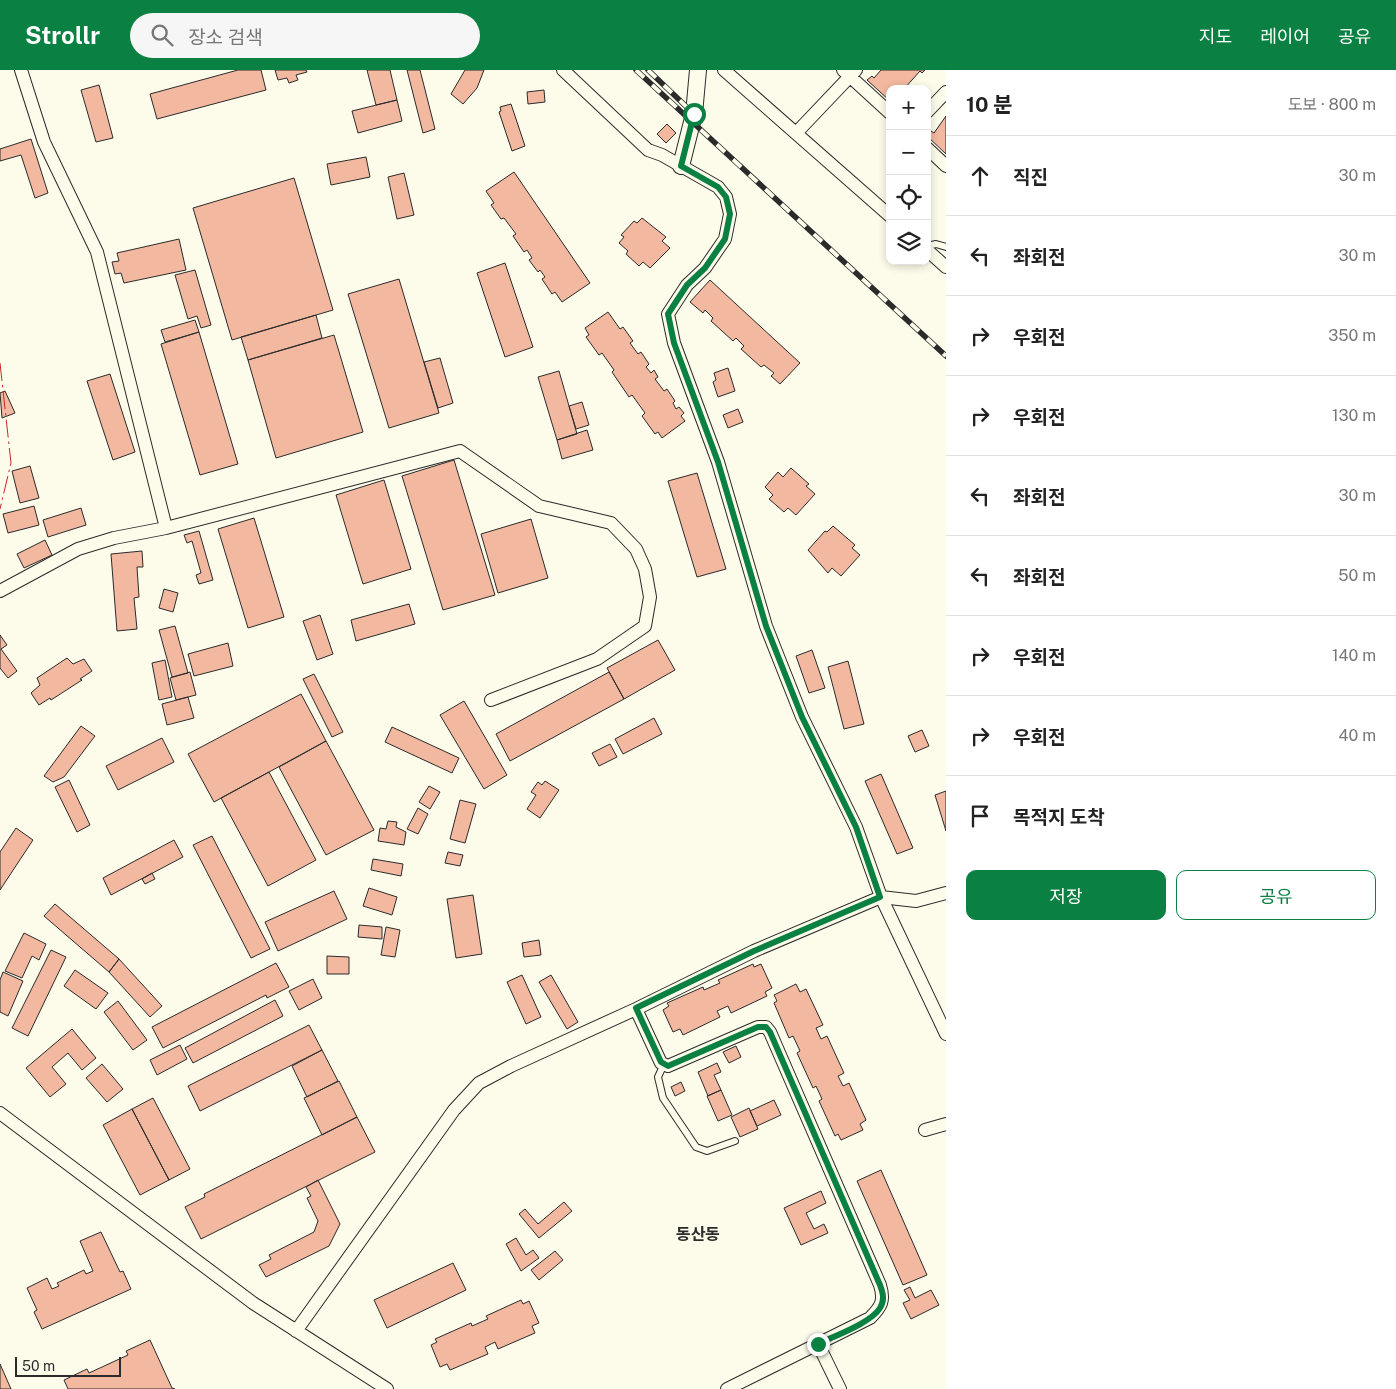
<!DOCTYPE html>
<html lang="ko">
<meta charset="utf-8">
<style>
:root{--surface:#fff;--page:#f6f6f6;--text:#222;--muted:#767676;--line:#e0e0e0;--accent:#0b8043}
body{margin:0;font-family:"Public Sans","Noto Sans KR",sans-serif;background:var(--page);color:var(--text)}
.controls{position:absolute;right:15px;top:15px;display:grid;overflow:hidden;border-radius:10px;box-shadow:0 2px 8px #0003}
.controls button{width:45px;height:45px;display:grid;place-items:center;padding:0;border:0;border-bottom:1px solid var(--line);background:var(--surface);color:var(--text);font:25px sans-serif}
.scale{position:absolute;left:15px;bottom:12px;width:106px;box-sizing:border-box;padding-left:5px;border:2px solid #2b2b2b;border-top:0;font-size:14px;line-height:18px;white-space:nowrap;color:#2b2b2b;-webkit-text-stroke:4px #fdfbea;paint-order:stroke}
.stop{position:absolute;width:15px;height:15px;margin:-11px;border:4px solid #0b8043;border-radius:50%;background:#fff}
.stop.end{background:#0b8043;border-color:#fff;box-shadow:0 1px 5px #0008}
.list{margin:0;padding:0;list-style:none}
h2{display:flex;justify-content:space-between;align-items:center;height:65px;margin:0;padding:0 20px;font-size:21px}
h2 small{font-size:16px;font-weight:400;color:var(--muted)}
.list li{display:grid;grid-template-columns:32px 1fr auto;gap:15px;align-items:center;box-sizing:border-box;height:80px;padding:0 20px;border-top:1px solid var(--line)}
.list b{display:block;font-size:19px;white-space:nowrap}
.list em{font-size:16px;font-style:normal;color:var(--muted)}
.actions{display:flex;gap:10px;padding:15px 20px}
.actions a{flex:1;padding:11px 0;border:1px solid var(--accent);border-radius:10px;text-align:center;font-size:18px;color:var(--accent)}
.actions .main{background:var(--accent);color:#fff}
.icon{flex:none;width:28px;height:28px;fill:none;stroke:currentColor;stroke-width:2;stroke-linecap:round;stroke-linejoin:round}
.map{position:relative;flex:none;width:946px;height:1319px;overflow:hidden}
header{display:flex;align-items:center;gap:30px;box-sizing:border-box;height:70px;padding:0 25px;background:var(--accent);color:#fff}
header strong{font-size:24px}
nav{display:flex;gap:28px;margin-inline-start:auto;font-size:18px}
.search{width:350px;height:45px;background:var(--page);display:flex;align-items:center;gap:12px;box-sizing:border-box;padding:0 18px;border-radius:28px;color:var(--muted);font-size:19px}
main{display:flex}
aside{flex:1;background:var(--surface)}
.map>svg:first-child{display:block}
.building{fill:#f2b8a0;stroke:#2b2b2b}
.lines{fill:none;stroke-linecap:round;stroke-linejoin:round}
.service-casing{stroke:#2b2b2b;stroke-width:8}
.minor-casing{stroke:#2b2b2b;stroke-width:14}
.tertiary-casing{stroke:#2b2b2b;stroke-width:18}
.service{stroke:#fdfbea;stroke-width:6}
.minor{stroke:#fdfbea;stroke-width:12}
.tertiary{stroke:#fdfbea;stroke-width:16}
.rail-casing{stroke:#2b2b2b;stroke-width:5.5}
.rail{stroke:#fdfbea;stroke-width:4;stroke-dasharray:11;stroke-linecap:butt}
.power{stroke:#c62828;stroke-width:1;stroke-dasharray:18 4 2.5 4;stroke-linecap:butt}
.route{stroke:#0b8043;stroke-width:6}
.labels{text-anchor:middle;dominant-baseline:central;stroke-width:4;stroke-linejoin:round;paint-order:stroke}
.quarter-label{font-size:16px;font-weight:bold;fill:#2b2b2b;stroke:#fdfbea}
</style>
<header>
<strong>Strollr</strong>
<div class="search"><svg class="icon" aria-label="search" viewBox="0 0 24 24"><circle cx="10" cy="10" r="6"/><path d="M15 15l6 6"/></svg>장소 검색</div>
<nav><a>지도</a><a>레이어</a><a>공유</a></nav>
</header>
<main>
<div class="map">
<svg width="946" height="1319" viewBox="0 0 946 1319">
<rect width="100%" height="100%" fill="#fdfbea"/>
<path class="building" d="M238,0H261L266,20L157,49L150,24Z
M275,0H306L307,2L296,5L298,10L289,13L287,8L278,10Z
M367,0H390L397,30L376,35Z
M407,0H420L435,59L423,63Z
M465,0H484L477,18L463,34L451,24Z
M881,0H925L922,3L920,1L904,19H890V31L867,10L872,6L874,8Z
M99,15L113,68L96,72L81,20Z
M544,20L545,32L528,34L527,22Z
M397,30L402,51L358,63L352,41Z
M511,34L525,76L512,81L499,42L501,41L500,37Z
M946,46V84L927,66L931,61L934,63Z
M667,54L676,63L666,73L657,64Z
M31,69L48,123L35,128L21,85L0,91V79Z
M366,87L370,107L331,115L327,94Z
M514,102L590,213L562,232L555,222L552,224L542,209L545,207L540,200L538,202L529,190L532,188L527,180L524,182L513,166L516,164L504,148L501,149L491,135L494,133L486,121Z
M404,103L414,145L397,149L388,107Z
M294,108L333,240L232,270L193,138Z
M642,148L666,167L662,171L670,178L650,198L643,192L639,196L626,184L628,181L619,173L624,167L621,165L634,151L637,153Z
M179,169L186,200L124,213L121,203L115,204L112,192L119,191L117,183Z
M505,193L533,277L505,287L477,203Z
M195,200L211,255L201,258L197,246L188,249L175,205Z
M399,209L439,343L389,358L348,224Z
M710,210L800,293L780,314L771,306L774,303L764,295L761,297L741,279L744,276L736,268L733,271L711,251L713,248L705,240L703,243L690,232Z
M608,242L620,259L623,257L633,271L630,273L638,284L641,282L649,294L646,297L651,303L654,300L658,307L655,309L664,321L667,319L675,331L673,333L676,339L679,337L684,343L681,346L685,351L662,368L658,362L655,364L642,346L645,343L632,325L629,327L612,302L614,300L602,283L599,285L586,267L589,265L585,258Z
M316,245L322,268L248,290L241,267Z
M195,250L199,262L165,272L161,260Z
M199,262L238,394L200,405L161,274Z
M334,265L363,362L276,388L248,290Z
M440,288L453,333L438,338L424,292Z
M728,298L735,321L718,327L713,312L716,310L714,303Z
M559,301L577,364L557,370L538,307Z
M110,304L135,382L113,390L87,311Z
M5,321L15,343L2,348L0,323Z
M582,332L589,355L576,359L569,336Z
M738,339L743,352L728,358L723,345Z
M587,360L593,380L562,389L557,370Z
M454,390L495,525L443,540L402,406Z
M30,396L39,428L20,433L12,401Z
M791,398L809,414L806,416L815,424L796,445L788,438L784,442L769,429L773,425L765,417L778,402L783,407Z
M697,403L726,499L697,507L668,411Z
M384,410L411,499L363,514L336,425Z
M34,436L39,455L8,463L3,444Z
M81,438L86,455L48,467L43,450Z
M254,448L284,547L248,558L218,459Z
M531,449L548,508L498,523L481,464Z
M833,456L855,475L852,478L860,485L841,506L832,498L828,503L808,480L825,461L827,462Z
M199,461L213,510L199,514L196,505L201,503L192,471L187,473L184,465Z
M45,470L52,485L24,498L17,484Z
M142,481L143,497H137L139,527L134,528L137,559L117,561L111,484Z
M164,519L178,523L173,542L159,538Z
M409,534L415,554L356,571L351,550Z
M320,545L333,584L317,590L303,551Z
M175,556L188,603L172,607L159,560Z
M0,565L7,575L1,579L17,601L8,608L0,598Z
M658,570L675,600L624,629L607,598Z
M228,573L233,596L194,606L188,584Z
M812,580L825,618L809,623L796,586Z
M67,588L73,594L84,589L92,601L80,609L82,610L51,630L50,628L39,635L31,623L40,615L37,608Z
M165,590L172,627L159,630L152,593Z
M848,591L864,654L844,659L828,597Z
M190,602L196,625L176,630L170,608Z
M609,602L624,629L510,691L496,664Z
M314,604L343,662L332,667L303,609Z
M301,624L326,671L214,732L188,684Z
M188,627L194,648L167,655L162,634Z
M464,631L507,705L484,719L440,645Z
M654,648L662,664L623,684L615,669Z
M81,656L95,666L64,707L53,712L44,706Z
M392,657L459,688L452,703L385,672Z
M922,660L929,676L915,682L908,666Z
M162,668L174,692L118,720L106,696Z
M326,671L374,760L326,785L279,697Z
M610,674L617,687L599,696L592,683Z
M269,702L316,790L268,816L221,728Z
M881,704L913,778L897,784L865,711Z
M69,710L90,755L77,762L55,717Z
M545,711L559,720L540,748L527,739L536,725L531,722L538,712L542,715Z
M429,716L440,722L430,739L419,732Z
M946,721V761L935,725Z
M460,730L476,734L465,773L450,769Z
M418,738L428,744L418,764L407,759Z
M388,751L397,752L396,757L406,762L404,775L378,771L380,758L386,759Z
M16,758L33,770L0,820V782Z
M212,766L270,879L251,888L193,775Z
M174,770L183,787L111,825L103,808Z
M448,782L463,785L460,796L445,793Z
M373,789L403,794L401,806L371,800Z
M152,803L155,809L145,814L142,809Z
M369,818L397,827L392,845L363,836Z
M334,821L347,849L278,881L265,852Z
M473,825L482,884L456,888L447,829Z
M55,834L119,889L109,902L44,846Z
M359,855L382,857V869L358,867Z
M386,857L400,860L395,887L381,885Z
M24,863L46,874L39,890L32,886L22,908L5,901Z
M539,870L541,885L524,887L522,873Z
M51,880L66,887L28,966L12,958Z
M327,886L349,887V904H327Z
M119,889L162,936L150,947L109,902Z
M276,893L289,917L267,928L266,925L163,978L152,957Z
M753,894L754,897L761,894L772,918L765,922L767,926L731,943L728,936L717,941L720,947L683,965L680,959L673,962L663,940L669,936L667,933L703,917L704,920L720,913L718,910Z
M75,900L108,923L96,939L64,916Z
M3,902L23,911L8,946L0,942V910Z
M522,905L541,947L526,954L507,912Z
M551,905L578,952L567,959L539,912Z
M313,909L322,928L299,940L289,921Z
M796,914L800,922L806,919L823,955L816,958L821,969L827,966L844,1003L838,1006L843,1016L849,1013L866,1050L860,1054L863,1060L841,1070L838,1064L835,1066L819,1031L822,1029L816,1016L813,1018L797,983L800,981L793,966L789,968L774,933L777,931L774,925Z
M275,930L283,946L193,993L185,978Z
M118,931L147,970L133,980L104,942Z
M309,955L322,980L200,1041L188,1016Z
M72,959L96,988L82,1000L68,983L52,997L66,1014L50,1027L26,998Z
M180,975L187,989L157,1005L150,990Z
M736,976L741,987L729,993L723,982Z
M322,980L338,1011L307,1027L292,996Z
M717,993L721,1002L714,1005L721,1020L708,1026L698,1002Z
M102,994L123,1019L107,1032L86,1008Z
M339,1011L357,1047L322,1065L304,1028Z
M681,1012L685,1021L675,1026L671,1017Z
M721,1020L732,1045L718,1051L707,1026Z
M153,1028L190,1099L169,1110L132,1039Z
M774,1030L781,1045L757,1056L750,1041Z
M749,1038L758,1059L740,1067L731,1047Z
M132,1039L169,1110L140,1125L103,1055Z
M357,1047L375,1082L201,1169L185,1137L205,1127L204,1124Z
M881,1100L927,1205L903,1215L857,1111Z
M318,1110L340,1154L329,1176L266,1207L259,1195L271,1189L269,1185L314,1162L318,1151L307,1128L311,1126L306,1117Z
M821,1121L826,1133L806,1143L814,1159L824,1154L828,1163L801,1175L784,1138Z
M564,1132L572,1141L539,1168L519,1144L525,1139L538,1154Z
M101,1162L120,1202L123,1201L131,1219L42,1259L34,1242L37,1240L27,1218L47,1208L52,1219L59,1216L57,1213L84,1200L86,1204L93,1201L80,1171Z
M516,1168L526,1185L533,1180L539,1188L521,1201L506,1174Z
M555,1181L563,1190L539,1210L531,1200Z
M453,1193L466,1220L387,1258L374,1230Z
M910,1217L915,1228L931,1220L939,1235L911,1249L903,1233L910,1230L904,1220Z
M521,1230L523,1234L529,1231L539,1253L532,1256L535,1263L498,1279L495,1272L485,1277L488,1284L450,1300L447,1294L440,1297L431,1275L437,1272L435,1269L471,1253L472,1256L488,1249L486,1246Z
M150,1270L172,1318L175,1319H68L64,1310L87,1299L89,1303L128,1285L126,1281Z
M0,1294L11,1319H0Z"/>
<g class="lines">
<defs>
<path id="service" d="M927,176L936,174L946,177
M664,994L658,1007L663,1028L696,1077L707,1081L735,1071"/>
<path id="minor" d="M21,0L44,72L97,182L166,458L460,381L539,436L611,453L636,479L645,499L650,527L645,556L597,589L491,630
M563,0L648,80L662,85L718,117L726,127L730,144L725,169L705,198L687,215L668,244L674,273L718,392L766,556L802,647L856,757L881,827L946,964
M724,0L890,146
M843,0L890,43
M927,42L946,22
M797,62L856,0
M927,78L946,96
M927,180L946,197
M0,521L78,479L114,468L166,458
M636,939L661,993L668,996L758,957H766L770,962L880,1215C885,1231 881,1237 870,1248L727,1319
M0,1043L253,1233L387,1319
M925,1060L946,1054
M296,1261L454,1040L479,1013L511,996L636,939L754,881L881,827L916,831L946,823
M818,1274L840,1319"/>
<path id="tertiary" d="M681,96L694,44L698,0"/>
</defs>
<use href="#service" class="service-casing"/>
<use href="#minor" class="minor-casing"/>
<use href="#tertiary" class="tertiary-casing"/>
<use href="#service" class="service"/>
<use href="#minor" class="minor"/>
<use href="#tertiary" class="tertiary"/>
<defs>
<path id="rail" d="M636,0L946,286
M648,0L693,43"/>
</defs>
<use href="#rail" class="rail-casing"/>
<use href="#rail" class="rail"/>
<path class="power" d="M0,293L11,393L0,439"/>
</g>
<g class="lines">
<path class="route" d="M694,44L681,96L718,117L726,127L730,144L725,169L705,198L687,215L668,244L674,273L718,392L766,556L802,647L856,757L880,827L754,881L636,938L661,992L668,996L758,957H766L770,962L880,1215C883,1223 885,1230 880,1238C871,1253 834,1266 818,1274"/>
</g>
<g class="labels">
<g class="quarter-label">
<text x="698" y="1164">동산동</text>
</g>
</g>
</svg>
<div class="controls">
<button>+</button>
<button>−</button>
<button><svg class="icon" aria-label="locate" viewBox="0 0 24 24"><circle cx="12" cy="12" r="6"/><path d="M12 2v4M12 18v4M2 12h4M18 12h4"/></svg></button>
<button><svg class="icon" aria-label="layers" viewBox="0 0 24 24"><path d="M12 4l9 5-9 5-9-5zM3 14l9 5 9-5"/></svg></button>
</div>
<div class="scale">50 m</div>
<div class="stop" style="left:694px;top:44px"></div>
<div class="stop end" style="left:818px;top:1274px"></div>
</div>
<aside>
<h2>10 분<small>도보 · 800 m</small></h2>
<ul class="list">
<li><svg class="icon" aria-label="ahead" viewBox="0 0 24 24"><path d="M12 20V5M6 11l6-6 6 6"/></svg><div><b>직진</b></div><em>30 m</em></li>
<li><svg class="icon" aria-label="left" viewBox="0 0 24 24"><path d="M17 20v-9H6M10 6l-5 5 5 5"/></svg><div><b>좌회전</b></div><em>30 m</em></li>
<li><svg class="icon" aria-label="right" viewBox="0 0 24 24"><path d="M7 20v-9h11M14 6l5 5-5 5"/></svg><div><b>우회전</b></div><em>350 m</em></li>
<li><svg class="icon" aria-label="right" viewBox="0 0 24 24"><path d="M7 20v-9h11M14 6l5 5-5 5"/></svg><div><b>우회전</b></div><em>130 m</em></li>
<li><svg class="icon" aria-label="left" viewBox="0 0 24 24"><path d="M17 20v-9H6M10 6l-5 5 5 5"/></svg><div><b>좌회전</b></div><em>30 m</em></li>
<li><svg class="icon" aria-label="left" viewBox="0 0 24 24"><path d="M17 20v-9H6M10 6l-5 5 5 5"/></svg><div><b>좌회전</b></div><em>50 m</em></li>
<li><svg class="icon" aria-label="right" viewBox="0 0 24 24"><path d="M7 20v-9h11M14 6l5 5-5 5"/></svg><div><b>우회전</b></div><em>140 m</em></li>
<li><svg class="icon" aria-label="right" viewBox="0 0 24 24"><path d="M7 20v-9h11M14 6l5 5-5 5"/></svg><div><b>우회전</b></div><em>40 m</em></li>
<li><svg class="icon" aria-label="arrive" viewBox="0 0 24 24"><path d="M6 21V4h12l-3 4 3 4H6"/></svg><div><b>목적지 도착</b></div></li>
</ul>
<div class="actions"><a class="main">저장</a><a>공유</a></div>
</aside>
</main>
